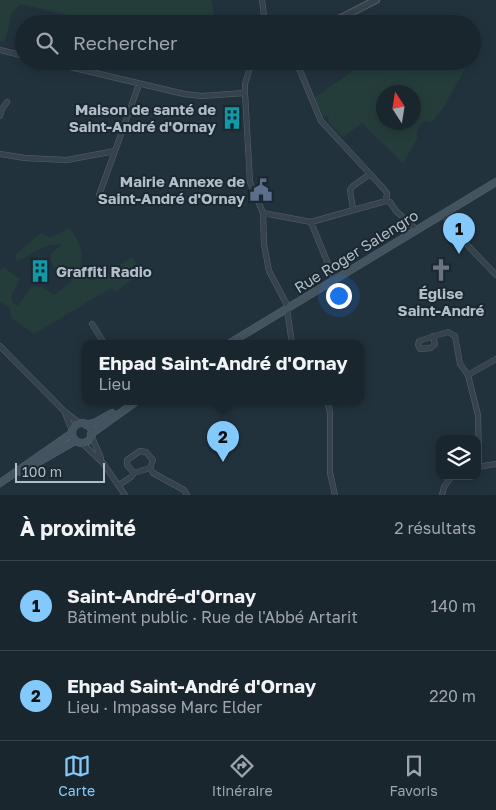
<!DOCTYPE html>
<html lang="fr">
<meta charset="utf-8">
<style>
:root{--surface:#1a262d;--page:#232e35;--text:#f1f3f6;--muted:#9fa5aa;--line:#384349;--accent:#83c9fb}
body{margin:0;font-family:"Golos Text",sans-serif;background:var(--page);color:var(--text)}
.controls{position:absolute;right:15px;bottom:15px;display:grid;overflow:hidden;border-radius:10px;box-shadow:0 2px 12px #0003}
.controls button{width:45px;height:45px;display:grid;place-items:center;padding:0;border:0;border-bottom:1px solid var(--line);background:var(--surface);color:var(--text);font:25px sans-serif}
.compass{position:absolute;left:376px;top:85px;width:45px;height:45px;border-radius:50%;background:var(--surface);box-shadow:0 2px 12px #0003;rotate:348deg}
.scale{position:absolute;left:15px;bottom:12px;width:90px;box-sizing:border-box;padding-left:5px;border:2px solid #b1bec8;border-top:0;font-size:14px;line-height:18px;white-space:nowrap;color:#b1bec8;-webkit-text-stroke:4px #1b2831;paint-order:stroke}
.you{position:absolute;left:338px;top:295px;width:18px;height:18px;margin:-12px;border:4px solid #fff;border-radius:50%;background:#1a73e8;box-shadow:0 0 0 8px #1a73e833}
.badge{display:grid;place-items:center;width:32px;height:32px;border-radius:50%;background:var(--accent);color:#111;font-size:16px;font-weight:700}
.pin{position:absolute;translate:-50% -41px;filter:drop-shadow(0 1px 2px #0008)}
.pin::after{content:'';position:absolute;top:26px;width:18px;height:15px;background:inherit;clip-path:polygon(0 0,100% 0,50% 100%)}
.popup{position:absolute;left:82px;top:340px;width:282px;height:65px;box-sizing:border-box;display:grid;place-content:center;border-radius:10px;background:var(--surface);filter:drop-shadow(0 1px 4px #0005);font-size:16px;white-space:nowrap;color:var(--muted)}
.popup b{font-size:19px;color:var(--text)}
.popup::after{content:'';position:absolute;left:50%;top:100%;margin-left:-10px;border:10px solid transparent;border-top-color:var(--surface)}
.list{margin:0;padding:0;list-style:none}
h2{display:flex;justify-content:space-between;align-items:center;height:65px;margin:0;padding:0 20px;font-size:21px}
h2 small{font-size:16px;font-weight:400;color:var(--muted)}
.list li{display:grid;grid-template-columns:32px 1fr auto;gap:15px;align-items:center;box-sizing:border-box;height:90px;padding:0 20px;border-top:1px solid var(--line)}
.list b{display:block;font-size:19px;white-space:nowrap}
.list p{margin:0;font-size:16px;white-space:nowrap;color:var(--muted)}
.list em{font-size:16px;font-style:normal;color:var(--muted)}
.icon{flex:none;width:28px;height:28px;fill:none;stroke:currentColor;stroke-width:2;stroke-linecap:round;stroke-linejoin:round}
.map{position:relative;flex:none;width:496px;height:495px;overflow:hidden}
.search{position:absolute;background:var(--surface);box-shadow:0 2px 12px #0003;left:15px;right:15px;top:15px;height:55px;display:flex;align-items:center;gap:12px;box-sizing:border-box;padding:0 18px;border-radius:28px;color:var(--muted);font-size:19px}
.sheet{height:245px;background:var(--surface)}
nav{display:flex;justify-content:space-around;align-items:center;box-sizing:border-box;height:70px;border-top:1px solid var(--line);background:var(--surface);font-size:14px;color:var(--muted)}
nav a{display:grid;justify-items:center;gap:2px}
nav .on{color:var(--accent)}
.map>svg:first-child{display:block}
.green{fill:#243d3b;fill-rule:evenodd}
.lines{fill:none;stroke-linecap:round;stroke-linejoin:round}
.minor-casing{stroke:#54616a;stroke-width:6}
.tertiary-casing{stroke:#54616a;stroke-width:8}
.secondary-casing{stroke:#54616a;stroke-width:8}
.minor{stroke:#36434c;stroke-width:5}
.tertiary{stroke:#36434c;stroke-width:6}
.secondary{stroke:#43535f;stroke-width:7}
.labels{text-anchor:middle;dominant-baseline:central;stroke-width:4;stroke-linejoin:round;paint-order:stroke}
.poi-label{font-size:15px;font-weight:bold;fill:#b1bec8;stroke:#1b2831;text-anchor:end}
.street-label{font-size:15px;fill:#b1bec8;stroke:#1b2831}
</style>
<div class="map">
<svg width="496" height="495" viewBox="0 0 496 495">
<rect width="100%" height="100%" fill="#22323c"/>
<path class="green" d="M0,0H211L215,20L214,24H82L83,19L21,4L12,12L5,42L0,41Z
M367,61H464L468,64L443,108L432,122L424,121L417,131V139L403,163L362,123L343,137L328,122L329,118L327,116H323L314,98ZM384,92H414V122H384Z
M70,228C73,234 78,240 80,247C85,260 75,267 91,281L105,276L132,257L141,272L116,292L111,288L34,334L12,318L9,307L0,302V271L3,267L20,279L11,297L13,303L18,306L31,287H42L54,295L69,284L76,275L56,272L51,261V254L62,244C54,244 46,246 38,250C30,254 26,259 16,260L15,255L41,233L50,238Z"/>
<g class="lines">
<defs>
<path id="minor" d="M262,0L265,24
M0,50L24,56
M45,61L184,94L202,96L245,93
M252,61L245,84V93L250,182L263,213L264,244L269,271L286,303L292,343
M296,61L321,121L383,188L387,193L386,201
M0,116L2,109L7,102
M0,154L25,158L67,160L115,151L139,84
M99,195L115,151
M353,209L350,190L353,186L370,174
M263,213L311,222L386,201L390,202L396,211L416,229
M443,213L453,230L496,275
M311,222L335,281
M92,324L104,343
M433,336L435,344L431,348L420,349L418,345L419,341L448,332L455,336L460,364L468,375
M0,346L65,412L81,424
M468,375L478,415L479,467
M468,375L496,359
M327,401L330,412V473L335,495
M65,413L72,430
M91,435L101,458
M82,443L103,463L125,495
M477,467L496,464
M150,468L153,473L184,490L187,495
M119,485L131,477L134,473L150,468L153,460L146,452L140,451L127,460V465L134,473
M442,495L444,487L452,476"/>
<path id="tertiary" d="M329,24L376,0"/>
<path id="secondary" d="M230,343L496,182
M72 433a10 10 0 1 1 20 0a10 10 0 1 1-20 0Z
M86,425L96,422L112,413
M91,434L137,401
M21,472L75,441
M0,483L72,433"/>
</defs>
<use href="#minor" class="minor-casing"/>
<use href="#tertiary" class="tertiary-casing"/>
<use href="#secondary" class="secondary-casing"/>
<use href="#minor" class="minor"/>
<use href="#tertiary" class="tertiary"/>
<use href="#secondary" class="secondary"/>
</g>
<defs>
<symbol id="building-bare" viewBox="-9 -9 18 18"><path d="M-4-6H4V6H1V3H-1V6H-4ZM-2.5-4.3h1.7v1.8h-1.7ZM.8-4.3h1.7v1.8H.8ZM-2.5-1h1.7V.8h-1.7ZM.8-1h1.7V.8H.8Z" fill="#0f9aa8" stroke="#1b2831" stroke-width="2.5" paint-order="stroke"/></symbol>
<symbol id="civic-bare" viewBox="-9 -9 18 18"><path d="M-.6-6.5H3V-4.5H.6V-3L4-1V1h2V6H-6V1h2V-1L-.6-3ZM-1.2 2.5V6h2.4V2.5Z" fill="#5c6f8a" stroke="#1b2831" stroke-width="2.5" paint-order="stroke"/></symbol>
<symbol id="church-bare" viewBox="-9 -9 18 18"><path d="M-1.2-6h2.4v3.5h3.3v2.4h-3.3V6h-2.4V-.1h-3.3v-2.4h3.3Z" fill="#6b7280" stroke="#1b2831" stroke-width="2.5" paint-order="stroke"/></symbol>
</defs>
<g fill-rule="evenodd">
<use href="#building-bare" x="216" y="102" width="32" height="32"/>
<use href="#civic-bare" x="245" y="174" width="32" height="32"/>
<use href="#church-bare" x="425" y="254" width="32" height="32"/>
<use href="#building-bare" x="24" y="255" width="32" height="32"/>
</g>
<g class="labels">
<g class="poi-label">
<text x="216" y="109">Maison de santé de<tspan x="216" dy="17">Saint-André d'Ornay</tspan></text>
<text x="245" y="181">Mairie Annexe de<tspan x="245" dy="17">Saint-André d'Ornay</tspan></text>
<text x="56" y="271" text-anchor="start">Graffiti Radio</text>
<text x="441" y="293" text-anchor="middle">Église<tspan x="441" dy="17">Saint-André</tspan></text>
</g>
<g class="street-label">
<text transform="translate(356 251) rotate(-32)">Rue Roger Salengro</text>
</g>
</g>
</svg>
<div class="controls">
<button><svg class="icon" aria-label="layers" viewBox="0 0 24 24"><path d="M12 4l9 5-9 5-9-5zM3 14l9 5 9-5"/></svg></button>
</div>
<svg class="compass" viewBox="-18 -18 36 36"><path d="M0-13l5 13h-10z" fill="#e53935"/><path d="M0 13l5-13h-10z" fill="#9fa5aa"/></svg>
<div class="scale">100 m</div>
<div class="you"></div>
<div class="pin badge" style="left:459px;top:254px">1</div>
<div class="pin badge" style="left:223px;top:462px">2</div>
<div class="popup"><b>Ehpad Saint-André d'Ornay</b>Lieu</div>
<div class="search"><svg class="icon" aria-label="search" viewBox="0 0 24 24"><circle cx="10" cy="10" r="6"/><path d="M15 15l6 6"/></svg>Rechercher</div>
</div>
<section class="sheet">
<h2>À proximité<small>2 résultats</small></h2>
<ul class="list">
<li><span class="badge">1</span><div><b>Saint-André-d'Ornay</b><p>Bâtiment public · Rue de l'Abbé Artarit</p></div><em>140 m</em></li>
<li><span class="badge">2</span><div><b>Ehpad Saint-André d'Ornay</b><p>Lieu · Impasse Marc Elder</p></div><em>220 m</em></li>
</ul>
</section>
<nav>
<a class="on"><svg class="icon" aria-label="map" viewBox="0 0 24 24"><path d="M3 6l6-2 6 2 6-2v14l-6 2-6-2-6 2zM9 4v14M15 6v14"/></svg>Carte</a>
<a><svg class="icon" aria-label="directions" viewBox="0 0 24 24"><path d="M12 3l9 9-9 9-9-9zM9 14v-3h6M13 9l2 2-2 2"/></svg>Itinéraire</a>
<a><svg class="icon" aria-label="saved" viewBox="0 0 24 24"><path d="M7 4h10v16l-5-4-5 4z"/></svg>Favoris</a>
</nav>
